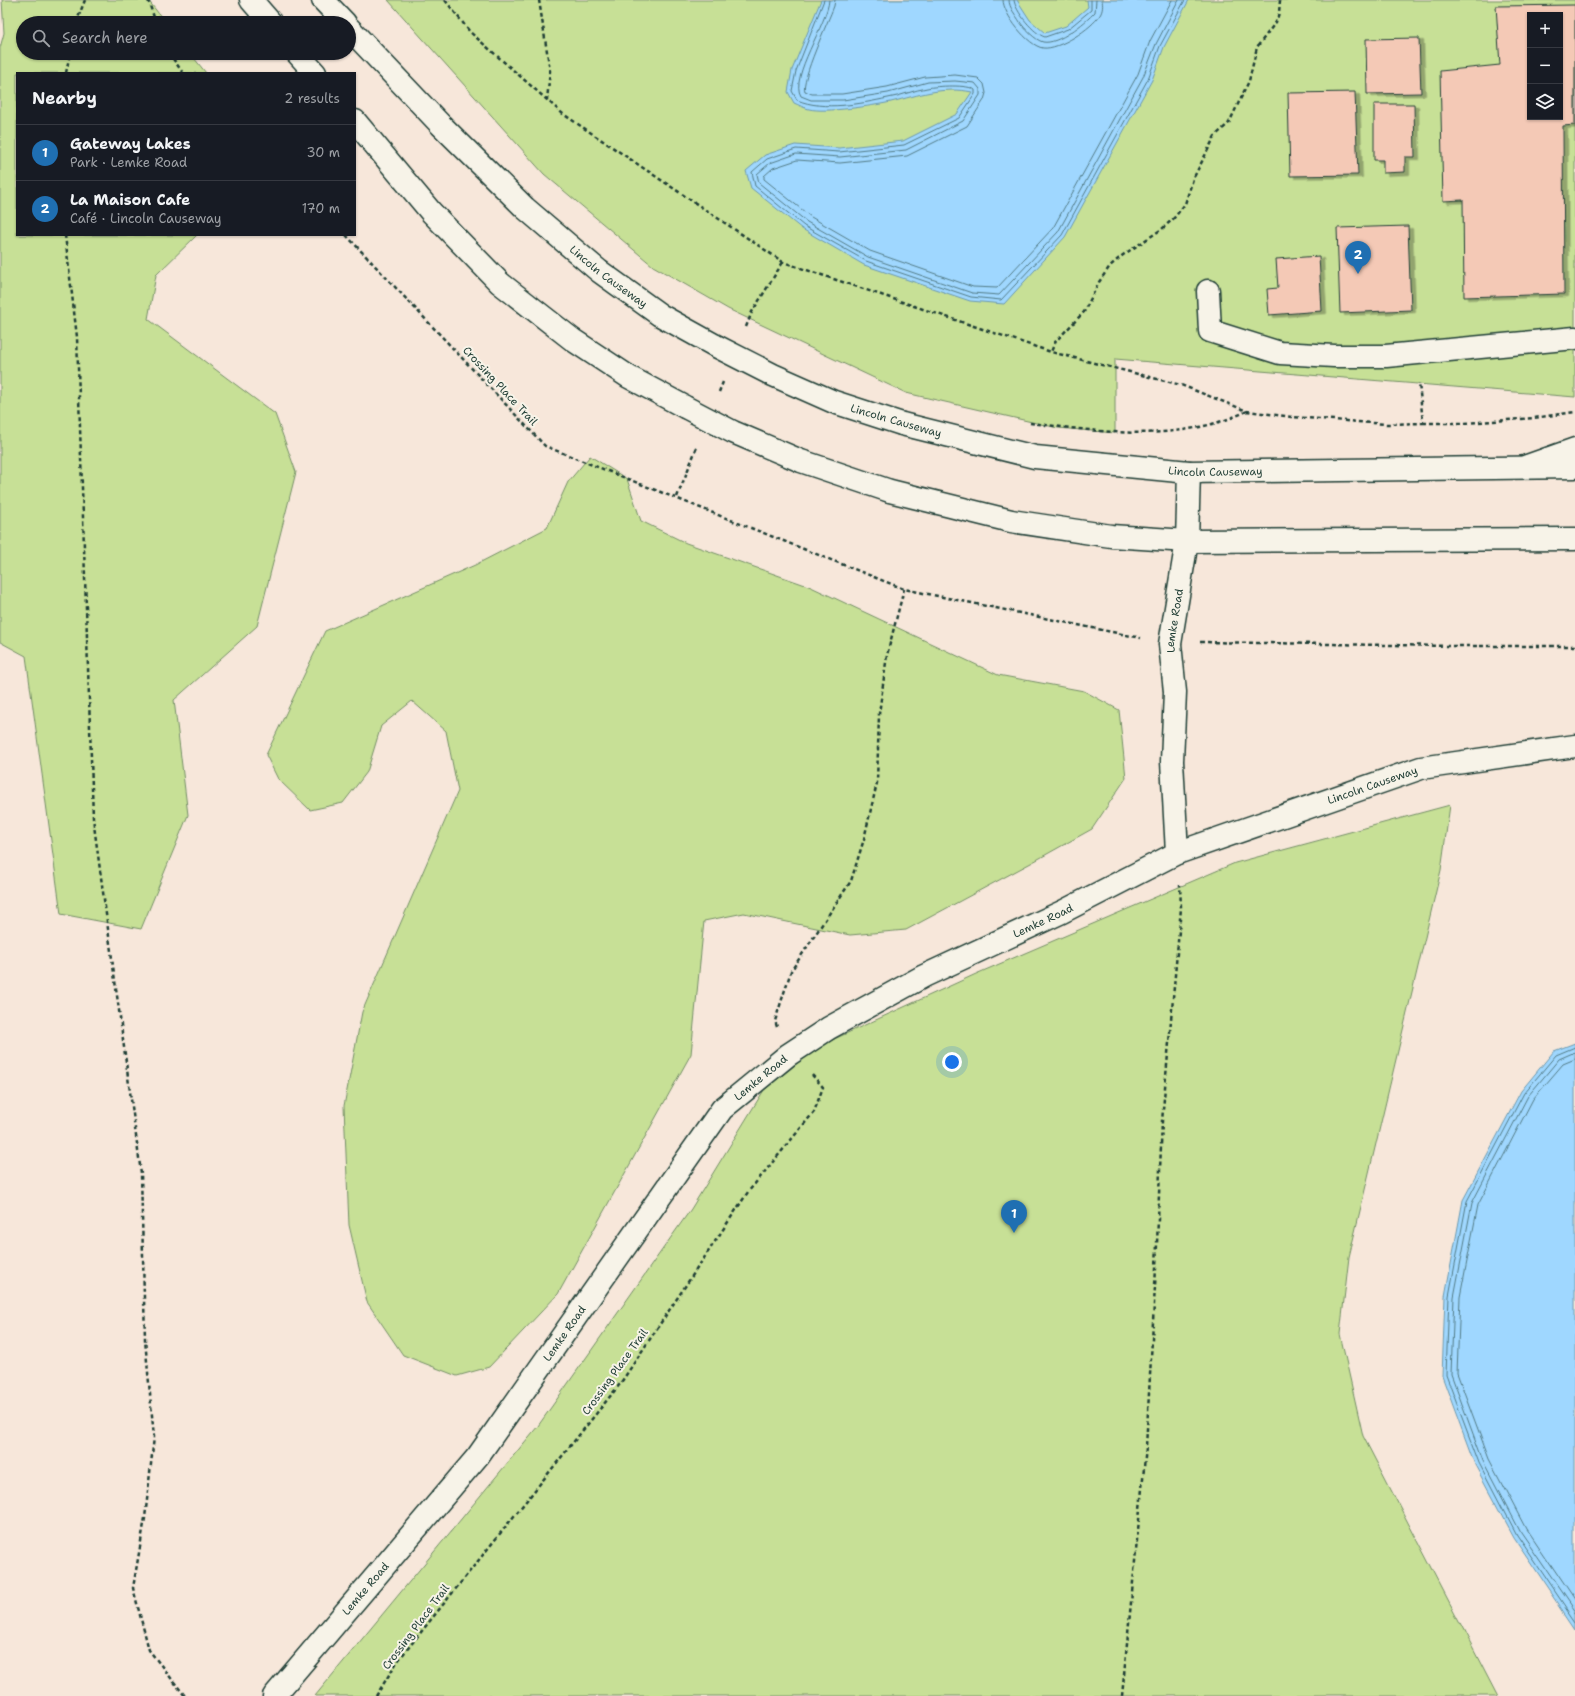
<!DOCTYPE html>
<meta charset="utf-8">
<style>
:root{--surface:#171b24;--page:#242831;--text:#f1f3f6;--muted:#9ea1a6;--line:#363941;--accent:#1f6fb2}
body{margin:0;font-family:"Shantell Sans",sans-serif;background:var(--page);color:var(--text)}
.controls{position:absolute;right:12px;top:12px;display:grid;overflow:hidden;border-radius:0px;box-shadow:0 1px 3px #0004}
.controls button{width:36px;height:36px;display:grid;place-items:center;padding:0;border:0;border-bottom:1px solid var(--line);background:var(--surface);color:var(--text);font:20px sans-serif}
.you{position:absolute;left:952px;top:1062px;width:14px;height:14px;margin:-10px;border:3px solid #fff;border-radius:50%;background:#1a73e8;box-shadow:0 0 0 6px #1a73e833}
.badge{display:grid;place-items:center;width:26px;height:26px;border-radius:50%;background:var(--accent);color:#fff;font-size:13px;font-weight:700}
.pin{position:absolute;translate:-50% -33px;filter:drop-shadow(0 1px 2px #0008)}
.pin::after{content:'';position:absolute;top:21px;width:14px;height:12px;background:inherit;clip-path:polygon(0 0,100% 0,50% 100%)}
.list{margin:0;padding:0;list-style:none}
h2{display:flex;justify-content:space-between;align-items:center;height:52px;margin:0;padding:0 16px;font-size:17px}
h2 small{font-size:13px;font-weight:400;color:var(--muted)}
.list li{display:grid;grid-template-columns:26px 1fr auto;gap:12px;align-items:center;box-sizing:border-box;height:56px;padding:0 16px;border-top:1px solid var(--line)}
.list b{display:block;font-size:15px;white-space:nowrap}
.list p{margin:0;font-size:13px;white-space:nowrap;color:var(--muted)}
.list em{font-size:13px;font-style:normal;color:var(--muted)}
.icon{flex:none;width:22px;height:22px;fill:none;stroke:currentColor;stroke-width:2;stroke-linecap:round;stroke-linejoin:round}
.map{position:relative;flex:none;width:1575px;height:1696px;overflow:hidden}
.search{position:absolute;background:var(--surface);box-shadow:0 1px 3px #0004;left:16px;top:16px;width:340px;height:44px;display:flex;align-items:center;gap:10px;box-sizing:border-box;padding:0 14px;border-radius:22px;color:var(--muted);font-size:15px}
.panel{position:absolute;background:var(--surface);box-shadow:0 1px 3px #0004;left:16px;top:72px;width:340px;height:164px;border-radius:0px}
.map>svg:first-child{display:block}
.green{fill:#c7e096;stroke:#738e65;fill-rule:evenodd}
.water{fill:#9fd7ff;stroke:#6c99ae}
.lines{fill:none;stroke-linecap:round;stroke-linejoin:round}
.shore{stroke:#527b85;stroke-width:1}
.building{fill:#f4c9b6;stroke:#1f3d34;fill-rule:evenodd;filter:url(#shadow)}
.minor-casing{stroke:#1f3d34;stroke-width:25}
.secondary-casing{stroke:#1f3d34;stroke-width:25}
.path{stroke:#1f3d34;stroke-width:2.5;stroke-dasharray:4 3;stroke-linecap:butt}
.minor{stroke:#f7f3e8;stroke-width:22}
.secondary{stroke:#f7f3e8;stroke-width:22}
.secondary-bridge-casing{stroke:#1f3d34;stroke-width:25;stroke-linecap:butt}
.secondary-bridge{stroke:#f7f3e8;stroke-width:22}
.labels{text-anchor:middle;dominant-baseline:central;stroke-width:4;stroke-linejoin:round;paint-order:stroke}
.street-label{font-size:11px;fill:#1f3d34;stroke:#f7f3e8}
</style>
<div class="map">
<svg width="1575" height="1696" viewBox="0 0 1575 1696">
<defs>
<filter id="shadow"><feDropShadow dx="4.5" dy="2.5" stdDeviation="0" flood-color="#0004"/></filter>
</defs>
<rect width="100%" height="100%" fill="#f7e7da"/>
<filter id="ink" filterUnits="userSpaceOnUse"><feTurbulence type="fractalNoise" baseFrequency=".025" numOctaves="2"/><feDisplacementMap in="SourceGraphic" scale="8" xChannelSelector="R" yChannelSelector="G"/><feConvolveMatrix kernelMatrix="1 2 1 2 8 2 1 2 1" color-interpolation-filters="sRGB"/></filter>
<g filter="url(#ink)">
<path class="green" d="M2,0H148L166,23H23V53H190L206,73H17V235H197L156,275L148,319L275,414L296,472L257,626L174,700L188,815L141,929L61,914L26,656L0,642V48L4,33Z
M388,0H1575V397L1115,359V433L1058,428L906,393L728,309L653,266L544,174ZM1530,15H1560V117H1530Z
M590,456L627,479L641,521L686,543L811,587L998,675L1084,691L1119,710L1126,778L1092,829L1031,863L906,930L850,935L744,913L704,921L691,1054L558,1294L489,1367L457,1376L403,1355L367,1302L349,1225L344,1106L362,1012L458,791L446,731L412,701L381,726L367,772L343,803L310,810L278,779L266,755L325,631L475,565L547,528L568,482Z
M1450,805L1441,870L1349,1257L1340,1334L1363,1436L1498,1696H315L538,1426L691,1209L764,1090L819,1046L976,974L1235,863Z"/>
<path class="water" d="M821,0H1017L1030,20L1045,33L1066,26L1088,7L1087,0H1189L1164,47L1152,80L1065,237L1004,304L970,301L864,265L802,229L751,188L746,171L765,155L795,145L839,148L903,141L957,114L972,92C943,86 919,95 891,102C873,106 825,113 809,109C804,108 799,105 794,103L788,92L792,70Z
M1575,1043V1628L1513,1536L1475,1465L1442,1376L1445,1296L1463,1200L1521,1091L1554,1051Z"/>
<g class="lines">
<path class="shore" d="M824,0L796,71L792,91L797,100C824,111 860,104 888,98C901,96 914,90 927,88C936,86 969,84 975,90V94L959,118L904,145L839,152L796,149L767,159L752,172L755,186L804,226L866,261L971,297L1001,300L1062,235L1148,79L1160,46L1185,0
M829,0C828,23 789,77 801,96L811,100H843L888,93L928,82L955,81L975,83L980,89V95L963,121L906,150L840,157L796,154L770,163L757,174L759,183L807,222L868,257L972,293L999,295L1058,232L1143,77L1156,44L1179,0
M835,0L834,6C829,20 800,81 805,91L812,94H842L887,87L925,77L955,75L978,78L984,84L986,93L984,100L967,126L907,156L840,163L797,160L773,168L764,176V179L811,217L870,251L973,287L997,288L1053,228L1138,74L1150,41L1172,0
M1003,0C1003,14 1028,46 1043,48C1059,50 1092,28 1100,15C1103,10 1103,5 1102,0
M1009,0C1009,8 1016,15 1020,22C1024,28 1035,40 1043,42C1058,45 1085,23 1095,12L1096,0
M1014,0C1015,11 1034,34 1045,37L1068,29L1091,10V0
M1575,1047L1556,1055L1524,1093L1467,1201L1449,1296L1446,1375L1479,1463L1516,1534L1575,1621
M1575,1052L1559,1059L1528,1096L1472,1203L1454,1297L1451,1374L1483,1461L1520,1532L1575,1612
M1575,1059L1563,1064L1533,1099L1478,1205L1460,1297L1457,1373L1489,1459L1526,1529L1575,1602"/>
</g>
<path class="building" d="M1575,5V125L1563,126L1564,294L1464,297L1463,200L1443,201L1440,71L1500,65L1496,6ZM1530,15H1560V117H1530Z
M1419,38L1421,93L1367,94L1366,39Z
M1355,92L1358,175L1290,176L1288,93Z
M1374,104H1414L1415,157H1405V172L1383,173V160H1374Z
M1408,226L1411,310L1340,313L1337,228Z
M1319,256L1322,311L1269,315L1267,289L1278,288L1276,259Z"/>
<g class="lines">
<defs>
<g id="minor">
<path d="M1208,291L1210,331L1280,353L1334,356H1386L1575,338"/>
<path d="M1527,466L1575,449"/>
<path id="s1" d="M1177,853L1172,761L1175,692L1170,644L1187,541"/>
<path id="s2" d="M274,1696L478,1456L722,1109L788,1055L829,1028L924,976L1062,912L1177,853L1421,768L1575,746"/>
</g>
<g id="secondary">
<path d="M251,0L271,23"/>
<path d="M323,0L345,23"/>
<path id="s3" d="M349,28L441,125L525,208L599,271L660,315L716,346"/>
<path d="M297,53L315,73"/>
<path d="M355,121L431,212L500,283L573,340L629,377L685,407"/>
<path id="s4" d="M902,424L1035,457L1189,472L1575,467"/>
<path d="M890,491L1011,521L1111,536L1187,541L1575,539"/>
<path d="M1187,541L1189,472"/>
</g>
</defs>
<use href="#minor" class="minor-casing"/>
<use href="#secondary" class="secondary-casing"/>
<path class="path" d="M148,0L156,23
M445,0L470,32L563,114L783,262L1051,352
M539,0L550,71L547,100
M1280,0L1279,13L1276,22L1257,47L1249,81L1229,123L1215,136L1193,179L1185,204L1174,218L1162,229L1123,255L1110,266L1099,282L1084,312L1055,342L1051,352L1181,385L1247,411L1292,417L1346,421L1386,424L1423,423L1419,383
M76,23L85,0
M169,53L183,73
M66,73L70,53
M65,235L77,337L93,818L141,1173L145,1340L154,1437L145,1518L133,1588L149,1650L185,1696
M346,235L545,446L904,589L1141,638
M746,327L752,312L783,262
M719,392L723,382
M1030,423C1102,432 1179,444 1247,411
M1423,423H1465L1534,418L1575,412
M677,497L697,447
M1200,642L1451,646H1575
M777,1027L775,1021L791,971L851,881L864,839L877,783L879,714L887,655L904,589
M376,1696L397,1662L620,1384L748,1192L814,1112L823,1087L812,1075
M1122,1696L1146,1447L1156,1268L1162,1121L1181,908L1180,885"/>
<use href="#minor" class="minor"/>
<use href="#secondary" class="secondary"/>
<defs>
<path id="secondary-bridge" d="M716,346L773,375L834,402L902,424
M685,407L733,432L801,461L890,491"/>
</defs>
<use href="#secondary-bridge" class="secondary-bridge-casing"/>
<use href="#secondary-bridge" class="secondary-bridge"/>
</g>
</g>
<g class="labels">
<g class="street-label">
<text stroke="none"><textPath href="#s3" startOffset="360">Lincoln Causeway</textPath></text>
<text transform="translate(500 386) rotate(47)">Crossing Place Trail</text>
<text transform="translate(896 421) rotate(16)">Lincoln Causeway</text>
<text stroke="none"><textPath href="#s4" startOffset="318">Lincoln Causeway</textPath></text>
<text stroke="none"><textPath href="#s1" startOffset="233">Lemke Road</textPath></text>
<text stroke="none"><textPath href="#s2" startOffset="1470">Lincoln Causeway</textPath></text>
<text stroke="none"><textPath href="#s2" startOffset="1113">Lemke Road</textPath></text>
<text stroke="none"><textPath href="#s2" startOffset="789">Lemke Road</textPath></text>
<text stroke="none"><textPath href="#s2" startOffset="465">Lemke Road</textPath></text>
<text transform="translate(615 1372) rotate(-54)">Crossing Place Trail</text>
<text stroke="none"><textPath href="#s2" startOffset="141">Lemke Road</textPath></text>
<text transform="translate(416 1627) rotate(-53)">Crossing Place Trail</text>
</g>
</g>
</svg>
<div class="controls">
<button>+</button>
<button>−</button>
<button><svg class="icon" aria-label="layers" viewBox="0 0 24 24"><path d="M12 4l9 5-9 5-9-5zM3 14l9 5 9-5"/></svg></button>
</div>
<div class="you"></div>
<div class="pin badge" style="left:1014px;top:1233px">1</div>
<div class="pin badge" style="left:1358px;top:274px">2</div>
<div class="search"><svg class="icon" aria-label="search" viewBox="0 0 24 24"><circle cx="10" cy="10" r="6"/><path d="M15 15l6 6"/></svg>Search here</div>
<section class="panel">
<h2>Nearby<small>2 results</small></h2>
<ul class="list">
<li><span class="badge">1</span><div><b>Gateway Lakes</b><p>Park · Lemke Road</p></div><em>30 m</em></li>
<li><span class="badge">2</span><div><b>La Maison Cafe</b><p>Café · Lincoln Causeway</p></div><em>170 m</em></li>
</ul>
</section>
</div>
